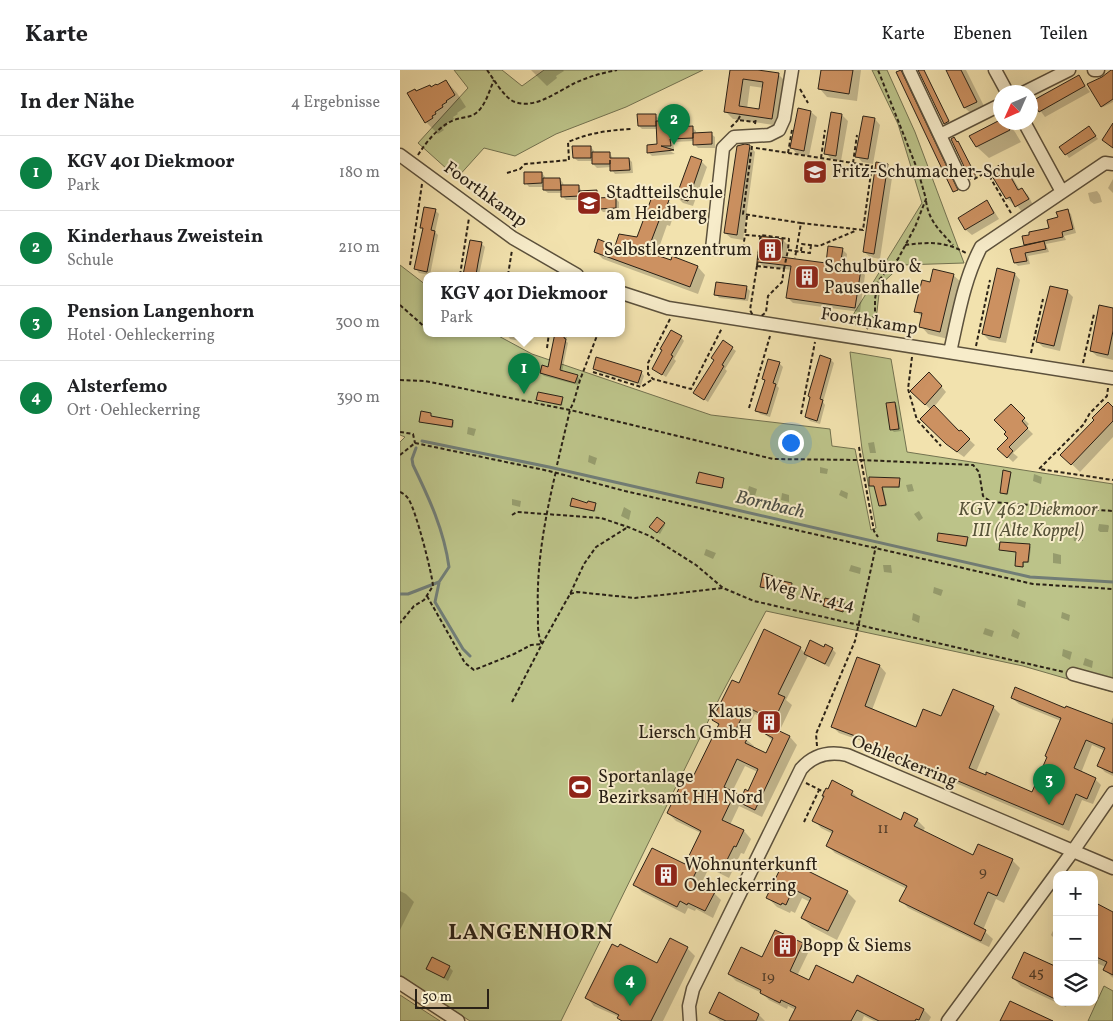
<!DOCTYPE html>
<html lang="de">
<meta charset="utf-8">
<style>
:root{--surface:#fff;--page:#f6f6f6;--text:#202124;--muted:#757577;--line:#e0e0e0;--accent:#0b8043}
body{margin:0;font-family:Vollkorn,serif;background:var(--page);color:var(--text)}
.controls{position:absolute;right:15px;bottom:15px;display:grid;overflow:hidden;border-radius:10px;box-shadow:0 5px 20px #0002}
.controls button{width:45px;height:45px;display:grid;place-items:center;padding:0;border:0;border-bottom:1px solid var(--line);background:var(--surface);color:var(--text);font:25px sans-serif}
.compass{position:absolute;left:593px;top:15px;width:45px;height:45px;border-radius:50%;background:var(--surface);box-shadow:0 5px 20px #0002;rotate:225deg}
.scale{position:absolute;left:15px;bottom:12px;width:74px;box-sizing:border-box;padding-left:5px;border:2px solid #2a2116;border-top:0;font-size:14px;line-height:18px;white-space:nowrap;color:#2a2116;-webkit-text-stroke:4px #f7ecca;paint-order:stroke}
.you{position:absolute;left:390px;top:372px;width:18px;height:18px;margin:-12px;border:4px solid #fff;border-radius:50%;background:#1a73e8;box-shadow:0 0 0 8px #1a73e833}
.badge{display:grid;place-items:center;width:32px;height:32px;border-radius:50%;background:var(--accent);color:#fff;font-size:16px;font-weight:700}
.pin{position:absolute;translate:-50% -41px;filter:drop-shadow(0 1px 2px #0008)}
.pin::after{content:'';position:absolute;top:26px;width:18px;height:15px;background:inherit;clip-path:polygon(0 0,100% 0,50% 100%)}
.popup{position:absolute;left:23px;top:202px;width:202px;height:65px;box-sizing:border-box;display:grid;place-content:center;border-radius:10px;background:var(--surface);filter:drop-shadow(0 1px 4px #0005);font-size:16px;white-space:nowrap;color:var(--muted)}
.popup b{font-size:19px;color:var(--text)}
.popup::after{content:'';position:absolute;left:50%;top:100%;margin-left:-10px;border:10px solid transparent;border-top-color:var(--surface)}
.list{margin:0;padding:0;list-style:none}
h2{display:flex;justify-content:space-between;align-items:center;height:65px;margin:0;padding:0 20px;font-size:21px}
h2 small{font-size:16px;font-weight:400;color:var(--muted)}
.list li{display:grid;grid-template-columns:32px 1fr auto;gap:15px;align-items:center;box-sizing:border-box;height:75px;padding:0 20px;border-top:1px solid var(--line)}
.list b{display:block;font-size:19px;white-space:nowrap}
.list p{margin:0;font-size:16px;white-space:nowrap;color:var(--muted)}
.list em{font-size:16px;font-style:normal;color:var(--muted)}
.icon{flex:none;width:28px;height:28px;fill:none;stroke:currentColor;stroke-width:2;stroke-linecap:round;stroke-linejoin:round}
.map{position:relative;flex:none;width:713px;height:951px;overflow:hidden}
header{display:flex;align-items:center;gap:30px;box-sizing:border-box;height:70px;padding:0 25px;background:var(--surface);border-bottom:1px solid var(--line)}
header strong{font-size:24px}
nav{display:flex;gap:28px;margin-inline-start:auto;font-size:18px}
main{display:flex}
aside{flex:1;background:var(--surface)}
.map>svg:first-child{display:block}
.green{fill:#bcc389;stroke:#737250}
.shadow{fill:#0003;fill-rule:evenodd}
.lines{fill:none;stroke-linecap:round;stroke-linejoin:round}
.stream{stroke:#717d76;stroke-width:3}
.building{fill:#cc9161;stroke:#2a2116;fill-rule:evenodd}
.minor-casing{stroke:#5c513c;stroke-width:15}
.path{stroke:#2a2116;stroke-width:2;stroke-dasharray:4 2.5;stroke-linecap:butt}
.minor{stroke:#f7ecca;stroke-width:12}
.labels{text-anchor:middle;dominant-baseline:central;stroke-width:4;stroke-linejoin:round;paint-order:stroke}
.number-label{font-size:15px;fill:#523d29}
.poi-label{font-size:18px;fill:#2a2116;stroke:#f7ecca;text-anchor:start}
.street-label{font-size:18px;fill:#2a2116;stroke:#f7ecca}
.park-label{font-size:18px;font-style:italic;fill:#565238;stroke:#f7ecca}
.water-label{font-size:19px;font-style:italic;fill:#4d4f46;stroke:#f7ecca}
.district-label{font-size:22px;font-weight:bold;letter-spacing:1px;fill:#2a2116;stroke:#f7ecca}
</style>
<header>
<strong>Karte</strong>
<nav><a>Karte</a><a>Ebenen</a><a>Teilen</a></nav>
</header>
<main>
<aside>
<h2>In der Nähe<small>4 Ergebnisse</small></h2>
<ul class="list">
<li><span class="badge">1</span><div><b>KGV 401 Diekmoor</b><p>Park</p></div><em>180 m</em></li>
<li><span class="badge">2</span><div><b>Kinderhaus Zweistein</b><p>Schule</p></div><em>210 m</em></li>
<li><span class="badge">3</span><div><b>Pension Langenhorn</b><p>Hotel · Oehleckerring</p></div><em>300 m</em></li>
<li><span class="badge">4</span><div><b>Alsterfemo</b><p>Ort · Oehleckerring</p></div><em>390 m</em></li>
</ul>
</aside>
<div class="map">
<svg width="713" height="951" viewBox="0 0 713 951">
<rect width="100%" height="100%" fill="#f2e2ae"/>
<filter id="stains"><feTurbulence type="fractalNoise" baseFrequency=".004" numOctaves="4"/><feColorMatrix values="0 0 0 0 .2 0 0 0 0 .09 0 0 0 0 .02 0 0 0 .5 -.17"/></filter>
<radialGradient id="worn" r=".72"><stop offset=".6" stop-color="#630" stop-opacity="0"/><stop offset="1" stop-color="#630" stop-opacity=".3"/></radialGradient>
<path class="green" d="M54,0H102L122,16L144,0H303L226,37L156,64L115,86L84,78L57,108L18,73L68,18Z
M472,0H487L515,62L564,193L502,195L480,215L475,259L448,253L522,133L498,54Z
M0,195L26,215L27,263H93L132,284L311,345L430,359L432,376L455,379L471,460L476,458L462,379L450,282L491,289L507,382L713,414V622L623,596L366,541L320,627L161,951H70L0,905V372L5,367L0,365Z
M704,916L713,921V951H688Z
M0,925L40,951H0Z"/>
<path class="shadow" d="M131,0H163L164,1L156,6L157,8L147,16Z
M331,0H349L378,4L386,12L380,56L333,49L326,42ZM350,16L364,18L360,41L347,39Z
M422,0H461L457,31L427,27L420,19Z
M519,0H524L550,53L546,55L545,53Z
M547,0H566L588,44L577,49L565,38Z
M713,3V32L703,37L702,36Z
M678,6L690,22L645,47L634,32Z
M46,11L57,23L66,37L57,43L58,44L53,47L54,49L46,54L47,56L42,58L44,60L38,64L26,52L17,22L37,17Z
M411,42L417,47L409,86L397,84L392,78Z
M432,44L442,45L448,51L441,91L431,89L426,83Z
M255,45L259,49V52H274L278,58L292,57L296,61V64H311L315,67V78H298L294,74V71L273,72L274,79H267L275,84L252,86L248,82L258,76V59H242L239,56Z
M475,49L480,55L473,94L462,92L457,86Z
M600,51L606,52L615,62L621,72L589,88L577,77L571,66Z
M692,61L698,69L669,88L661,77Z
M350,76L355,82L343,170L331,168L325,163Z
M191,77L194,81V84L210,83L213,89H229L232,92L233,103L215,104L212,100V97L197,98L193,94V91H178L174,88Z
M301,91L307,97L293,136L283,133L277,127Z
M487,95L493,101L480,189L470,187L464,182Z
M602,95L608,100L620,120L622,119L628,125L633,135L622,142L615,133L613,134L607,128Z
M142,103L145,107V110L160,109L163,113L164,116H179L182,122L197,121L200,125V129L215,128L219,132V142H203L199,138V135L185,136L181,130H166L162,126V123H148L144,120V117H129L126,113Z
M713,109V123L708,118Z
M697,121L700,125L702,132L694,134L690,131L688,123Z
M268,131L276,138L270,156L267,155L256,186L298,197L305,205L298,224L203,189L195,181L216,177L238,169Z
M587,132L592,138L599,149L572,165L566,160L559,148Z
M35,140L39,144L35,162L38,165L30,205L19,203L16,199L24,160L21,157Z
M667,141L671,144L676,163L664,166L666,170L646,174L649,182L628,186L630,194L618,196L615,193L627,176L625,174L650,159Z
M361,167L383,170L388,175L386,189L427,195L442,179L447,184L445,198L460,200L465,205L460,242L393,233L388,228L392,200L363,196L358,191Z
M71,171L81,173L85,177L79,205H64Z
M115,203L125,205H126H114Z
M615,204L620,210L606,273L589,270L583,264Z
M553,205L561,212L548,269L528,264L521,256L523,248L516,241Z
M346,217L350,221L348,231L319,228L316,224Z
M667,221L673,227L660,281L643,277L638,272Z
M713,239V290L697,286L691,281Z
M107,263H122L120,271L110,269L107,265Z
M154,263H168L166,271L168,273L162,302L177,306L180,309L178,315L144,306L141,303L149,298L155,268L153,266Z
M281,267L284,271L274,289L276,291L266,307L253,298Z
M332,278L336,281L325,299L327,301L308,332L295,323Z
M431,290L434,293L423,332L425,335L420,354L410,351L406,347Z
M379,293L383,297L377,316L379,318L370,347L360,344L357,340L366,311L363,309Z
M194,299L241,302L244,306L241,315L198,302Z
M535,309L546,322L534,337L575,375L564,387L554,380L522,349L531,340L512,321Z
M162,328L163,330L162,336L137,330Z
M495,333L497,336L501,361L494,362L491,359Z
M611,336L629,354L626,357L633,364L613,383L618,387L613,392L599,379L609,368L608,362Z
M713,339V367L680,402L662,385Z
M31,344L32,347L52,351L54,352L53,358L20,352Z
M68,357L76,359L74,366L67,364Z
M474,372L476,383H470L468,373Z
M189,385L197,388L195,395L188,392Z
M420,397L428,399L427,404L420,403Z
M610,403L611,404L608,425L603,424L601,423Z
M634,404L642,407L641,414L633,411Z
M323,409L324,410L323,418L298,413Z
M499,409L500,418L483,417L487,436L481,437L476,417L470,416Z
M512,414L514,421L508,422L506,415Z
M349,416L357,419L355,426L347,424Z
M441,420L448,423L447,429L439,425Z
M382,423L389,425V432L381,430Z
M112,429L121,431L120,437L112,435Z
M188,434L196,436L195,442L171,436Z
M224,437L231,441L229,450L221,446Z
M519,441L523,448L519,451L514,444Z
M264,454L265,455L260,464L251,457Z
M699,454L708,455L709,456L708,462H700L698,460Z
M673,463L682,464L683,471H674Z
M567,469L568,470L567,477L538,471Z
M629,475L631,477L629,493H624V497L617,496L618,483L601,480Z
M306,479L316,483L313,489L304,485Z
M653,483L661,485V494L653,493Z
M451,495L461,498L460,504L449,501Z
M483,495H491L492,503L484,502Z
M373,507L374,510L392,514L393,515L392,523L361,516Z
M534,517L543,520L541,526L533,523Z
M618,529L626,532L625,538L617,535Z
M444,534L445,536L444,542L425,536Z
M662,542L670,545L669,551L661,548Z
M513,543L520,546L519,553L512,550Z
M585,558L594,561L592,567L583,564Z
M613,559L620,563L618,569L611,566Z
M400,578L405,583L424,579H432L436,583L429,597L408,586L386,630L392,635L379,662L390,667L397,675L362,747L339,736L330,755L344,761L351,769L344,784L341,783L329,808L309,798L300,816L314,823L321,830L313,848L296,839L295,841L288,838L285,844L242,822L235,815L286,796L301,763L276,751L268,743L291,715L319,656L314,650L340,615ZM355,644L367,650L361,661L373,671L367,685L353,678L354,676L343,667ZM345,696L358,702L348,722L342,727L332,722Z
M663,579L672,582L670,590L662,586Z
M458,588L480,596L486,603L472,640L517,658L542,648L593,637L600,644L576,702L633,723L648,688L661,651L619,634L612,628L666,639L710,654L713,647V706L705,702L699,696L705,681L692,675L681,703L695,709L701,715L693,734L682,730L669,761L473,678L470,674L439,663L433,657Z
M685,588L693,591L692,598L683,595Z
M452,722L460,730L501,751L517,750L525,758L522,762L573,787L612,790L620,798L604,833L596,829L583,860L593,869L589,877L508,838L501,830L507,819L435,783L428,776L433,764L421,758L414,750Z
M384,794L447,822L456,831L437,870L412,857L402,848L410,832L402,828L395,843L391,841L390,843L377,837L368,828Z
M0,821L6,824L14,832L0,860Z
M694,834L713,843V908L705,900L706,897L694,892Z
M657,852V871L651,865Z
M402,874L409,881L397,906L409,912L454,914L457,907L524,940L531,947L529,951H474L464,946L462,951H390L396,940L388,936L387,939L369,930L362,923L336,911L329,904Z
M287,878L295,886L263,951H221L219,947L194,936L187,928Z
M49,897L53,901L48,911L28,899Z
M657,898V932H672L671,935L667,934L666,937L621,916L613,908Z
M311,943L359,945L365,951H320Z"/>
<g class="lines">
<path class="stream" d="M22,371L149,397L630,507L713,512
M39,513L35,532L63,579L70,586
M0,524H8L39,512L49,497C44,460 29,428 13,395L12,389L16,378"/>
</g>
<path class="building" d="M330,0H358L379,3L372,49L324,42ZM343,9L363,12L359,39L339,36Z
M421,0H453L449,24L418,19Z
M501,0L558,120L553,122L496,2Z
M518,0H524L549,51L544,54Z
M546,0H561L577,32L564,38Z
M711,0H713V29L701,37L687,14L702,7Z
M679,5L685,16L639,42L632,31Z
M46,10L55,25L46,31L47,32L42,35L43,37L35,42L36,44L32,46L33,48L25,53L7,23L15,19L16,21L30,15L31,17L36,14L37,15Z
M398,38L411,41L404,81L390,78Z
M431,42L442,44L436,86L424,84Z
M237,44H256V56H238Z
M463,46L475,48L468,89L455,87Z
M600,50V52H606L610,60L576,77L569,66Z
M256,51H275V57L293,56V68L270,69L271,76H261L274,80L247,83V75L257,74Z
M713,53V78L702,70Z
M689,56L696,66L665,85L659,77Z
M312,62V74L293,75V63Z
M554,67L557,72L558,71L575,104V107L570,109L551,69Z
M345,74L350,75L337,165L324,163L337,76Z
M172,76H191V88H173Z
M192,82H210V88H229L230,100L210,101V90V94H192Z
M291,86L302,90L288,131L276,127Z
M476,92L488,94L474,184L463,182Z
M603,93L618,120L622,118L629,129L615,137L610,127L606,129L589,101Z
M124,102H142V113L124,114Z
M143,108H160L161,120H143Z
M161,115H179V126L161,127Z
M197,120V132L180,133L179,121Z
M253,124L269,130L262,149L260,148L247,182L271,190L272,186L298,196L290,217L194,182L198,169L215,176L219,164L237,167Z
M216,127V138L198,139V128Z
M587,130L594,143L565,160L558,148Z
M24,137L36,139L31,160L35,161L27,202L14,199L23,158H20Z
M668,139L673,159L662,162L663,167L624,175L622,166L629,165V162L649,158L647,150L658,147L656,142Z
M360,166L383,169L381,187L426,193L428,176L443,178L440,196L461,199L455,238L386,228L391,196L357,192Z
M70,170L82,172L78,193L76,205H63Z
M644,171L646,179L625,183L627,191L614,193L610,179Z
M597,198L615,203L600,268L582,264Z
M533,199L554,204L540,262L519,257L522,243L514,242L522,210L530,212Z
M316,212L347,216L345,229L314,225Z
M650,216L668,220L654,276L636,272Z
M699,235L713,238V261L708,285L690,281Z
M271,260L282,266L271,285L273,286L262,305L252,299L262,280L260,279Z
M155,263H165L164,268L166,269L160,300L178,305L175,313L140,303L142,295L148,297Z
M323,270L333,277L322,295L324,296L304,330L293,323L314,290L311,288Z
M420,285L431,289L420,329L423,330L417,351L405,347L410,327L408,326Z
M196,287L242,301L238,313L193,299Z
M368,289L380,292L373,313L376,314L367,344L355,341L365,310L362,309Z
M529,302L542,316L525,335L510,321Z
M138,322L163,327L161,335L136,330Z
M495,332L499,359L490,360L486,333Z
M708,332L713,337V351L671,395L660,385L694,350L692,348Z
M611,334L625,348L622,351L628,358L609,377L613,381L607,388L597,379L608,368L604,364L606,362L594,350Z
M534,335L559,361L561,360L570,369L557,382L546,374L520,349Z
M21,341L31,343V346L53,350L52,357L19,352Z
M603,400L611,402L607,424L600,423Z
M299,402L324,408L322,418L296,413Z
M469,407L500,408L499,417H482L486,435L479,436L474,416H469Z
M172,428L187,433L188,431L196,433L194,441L170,436Z
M257,447L265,453L257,463L249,457Z
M538,463L568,467L566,476L537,471Z
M600,472L630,474L628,492H623V497L615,496L616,482L599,480Z
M363,503L373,506V509L392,513L390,522L360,517Z
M425,528L444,533L443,542L423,536Z
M364,559L401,577L378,624L385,627L371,657L390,666L355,740L332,729L322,750L344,760L336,777L334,776L321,802L301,792L292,810L315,822L305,841L288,833L287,835L280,831L277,837L233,815L252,778L285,794L301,761L267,743L283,710L290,713L319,654L312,650L332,610L339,613ZM347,637L367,647L360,661L373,668L366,683L345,673L348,667L335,661ZM337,689L358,699L348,721L345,719L342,726L324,717Z
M410,570L424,577L425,574L433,578L425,594L404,584Z
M457,587L480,595L465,636L516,657L523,639L541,646L553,619L594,636L569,698L586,705V702L632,722L647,687L645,686L661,648L611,628L615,617L665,638L666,636L713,654V703L697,696L705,678L686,670L674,698L696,708L687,729L676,724L663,755L465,672L466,670L431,657Z
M432,710L453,721L451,725L501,750L504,742L518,749L514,756L573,785L578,774L613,789L597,826L588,822L574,854L586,860L581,871L499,831L507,816L426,776L433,761L412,751L424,726H422L426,718L428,719Z
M383,793L390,796L392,793L448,821L428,861L401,848L411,828L393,819L386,835L382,833L381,835L366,828Z
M694,832L713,842V905L703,900L707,892L694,886Z
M375,860L403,873L390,901L409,910L416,895L453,913L457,905L524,939L519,950L516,949L515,951H479L457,940L451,951H389L396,937L381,930L380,933L360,923L361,920L328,904L341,877L362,887Z
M270,868L288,877L251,951H222L217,948L219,945L185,928L212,874L218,877L220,874L257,893Z
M624,882L657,897V930L612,908Z
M32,887L50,896L44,908L26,899Z
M319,922L359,944L356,951H326L309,943Z
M610,931L653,951H600Z"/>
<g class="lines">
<defs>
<path id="minor" d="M509,0L563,114
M595,0L607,22
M694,0H698
M625,22L669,0
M624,52L662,122
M540,65L600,35
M0,85L113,168L177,205
M312,179L323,78L334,67L369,65L379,60L384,49L392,0
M222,223L268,238L713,308
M550,282C558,247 564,209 581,177L705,93L713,94
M673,604L713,615
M0,913L58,951
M290,951L289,936L293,919L401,699C413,685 429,681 447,685L713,798
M548,951L673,781L713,723"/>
</defs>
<use href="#minor" class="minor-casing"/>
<path class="path" d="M87,0C93,8 105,29 115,32C135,39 155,23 173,14C187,7 202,3 217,0
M400,19L408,33
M340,46L338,50L356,52
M355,54L356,48
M331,57L338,50
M352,76L343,144L401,153L395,188
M356,78L472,96L463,160L401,153
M388,83L392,60
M18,85C27,71 38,57 54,50C64,46 73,49 81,38C87,30 90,19 94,10
M421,88L425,60
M453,93L457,65
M107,103L120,99L125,94L169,90L168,72C189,63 209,60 232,59
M574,109L587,102L611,143
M526,131C529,151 539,160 553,175
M347,146L345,165L360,166
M505,175C528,172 545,171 566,183
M343,178L345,165
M401,181L402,174L419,176L455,161L456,160
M10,195L22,114
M357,196L384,199L382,212L368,226L366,242L356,251L350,240Z
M357,196L361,165L389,169L388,180
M384,199L388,180L410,183L411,175
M60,205L69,148
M108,205L112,180
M0,235L27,259
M270,249L248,293V304L253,309L291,319L322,258
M467,259L475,244V229L478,211L498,189L515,157L526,129L518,101L478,0
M576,276L590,210
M147,278L149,263
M631,283L643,229
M512,287L508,319L517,350L541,376
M683,293L694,244
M193,302L241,317L253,309
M0,310L25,311L170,340L373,389L461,390L474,461L478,467
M708,318L707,326L690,343L683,355L639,399L713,410
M349,338L370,266
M401,344L415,272
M0,362L13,364L15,373
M15,373L149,401L225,421L633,514L713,519
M459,377L461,390L573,395L579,402L583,426L591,432L713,441
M0,385L15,373
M157,395L170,340L174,331L180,310L198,263
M0,422C4,424 7,426 9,430C16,441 32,503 33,516L24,530L14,536L0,553
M112,445L117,442L201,448L228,457L250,466L296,495L323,518L354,531L664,602
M170,524L177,522L235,528L323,518
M27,526L65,593L74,600L114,584L131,575L142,574C137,564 138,554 138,543C136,495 145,448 156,401
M112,632L142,574L170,524L184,494L196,477L228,457
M417,676L416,664L455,571L476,476
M406,713L424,722
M404,752L419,720"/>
<use href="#minor" class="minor"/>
</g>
<defs>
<symbol id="school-square" viewBox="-11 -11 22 22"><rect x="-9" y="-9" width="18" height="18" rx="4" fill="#8f2418" stroke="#f7ecca"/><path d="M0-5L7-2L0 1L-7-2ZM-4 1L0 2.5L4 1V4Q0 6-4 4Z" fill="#fff"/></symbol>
<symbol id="building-square" viewBox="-11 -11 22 22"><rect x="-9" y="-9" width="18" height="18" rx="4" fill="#8f2418" stroke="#f7ecca"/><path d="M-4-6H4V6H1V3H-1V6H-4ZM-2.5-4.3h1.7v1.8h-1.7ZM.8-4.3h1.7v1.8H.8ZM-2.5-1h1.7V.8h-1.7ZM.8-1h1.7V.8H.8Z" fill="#fff"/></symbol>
<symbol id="stadium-square" viewBox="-11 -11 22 22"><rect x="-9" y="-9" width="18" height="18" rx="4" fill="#8f2418" stroke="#f7ecca"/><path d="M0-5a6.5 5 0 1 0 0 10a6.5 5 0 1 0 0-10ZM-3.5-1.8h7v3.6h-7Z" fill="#fff"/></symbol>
</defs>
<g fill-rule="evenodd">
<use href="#school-square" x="401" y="88" width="28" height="28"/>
<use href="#school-square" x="175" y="119" width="28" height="28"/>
<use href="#building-square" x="356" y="166" width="28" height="28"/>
<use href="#building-square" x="393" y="193" width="28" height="28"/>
<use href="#building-square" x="355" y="638" width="28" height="28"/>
<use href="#stadium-square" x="166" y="703" width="28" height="28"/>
<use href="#building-square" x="252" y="791" width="28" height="28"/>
<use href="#building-square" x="371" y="862" width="28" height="28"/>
</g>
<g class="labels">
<g class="number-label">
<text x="483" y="759">11</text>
<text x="583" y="802">9</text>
<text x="636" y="903">45</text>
<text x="368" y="907">19</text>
</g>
<g class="poi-label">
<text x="432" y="102">Fritz-Schumacher-Schule</text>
<text x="206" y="123">Stadtteilschule<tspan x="206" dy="21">am Heidberg</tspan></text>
<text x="352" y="180" text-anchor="end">Selbstlernzentrum</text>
<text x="424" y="197">Schulbüro &amp;<tspan x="424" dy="21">Pausenhalle</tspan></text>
<text x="352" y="642" text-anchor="end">Klaus<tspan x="352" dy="21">Liersch GmbH</tspan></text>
<text x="198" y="707">Sportanlage<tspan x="198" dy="21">Bezirksamt HH Nord</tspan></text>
<text x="284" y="795">Wohnunterkunft<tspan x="284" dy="21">Oehleckerring</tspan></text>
<text x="402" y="876">Bopp &amp; Siems</text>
</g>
<g class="street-label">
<text transform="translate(85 125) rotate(36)">Foorthkamp</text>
<text transform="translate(469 252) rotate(9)">Foorthkamp</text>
<text transform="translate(409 525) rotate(14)">Weg Nr. 414</text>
<text transform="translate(504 692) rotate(22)">Oehleckerring</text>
</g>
<g class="park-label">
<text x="628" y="440">KGV 462 Diekmoor<tspan x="628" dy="21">III (Alte Koppel)</tspan></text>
</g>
<g class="water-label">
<text transform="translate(370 435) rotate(13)">Bornbach</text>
</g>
<g class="district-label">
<text x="131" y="863">LANGENHORN</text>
</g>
</g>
<rect width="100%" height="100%" filter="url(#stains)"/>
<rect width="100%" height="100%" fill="url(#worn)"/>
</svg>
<div class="controls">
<button>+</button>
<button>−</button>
<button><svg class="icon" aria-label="layers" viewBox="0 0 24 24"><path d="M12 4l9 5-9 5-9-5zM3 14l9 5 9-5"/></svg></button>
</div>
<svg class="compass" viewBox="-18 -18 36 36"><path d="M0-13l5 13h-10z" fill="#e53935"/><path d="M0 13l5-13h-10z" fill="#757577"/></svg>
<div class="scale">50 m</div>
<div class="you"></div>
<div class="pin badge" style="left:124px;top:324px">1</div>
<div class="popup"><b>KGV 401 Diekmoor</b>Park</div>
<div class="pin badge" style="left:274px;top:75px">2</div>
<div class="pin badge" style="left:649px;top:735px">3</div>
<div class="pin badge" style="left:230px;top:936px">4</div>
</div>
</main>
